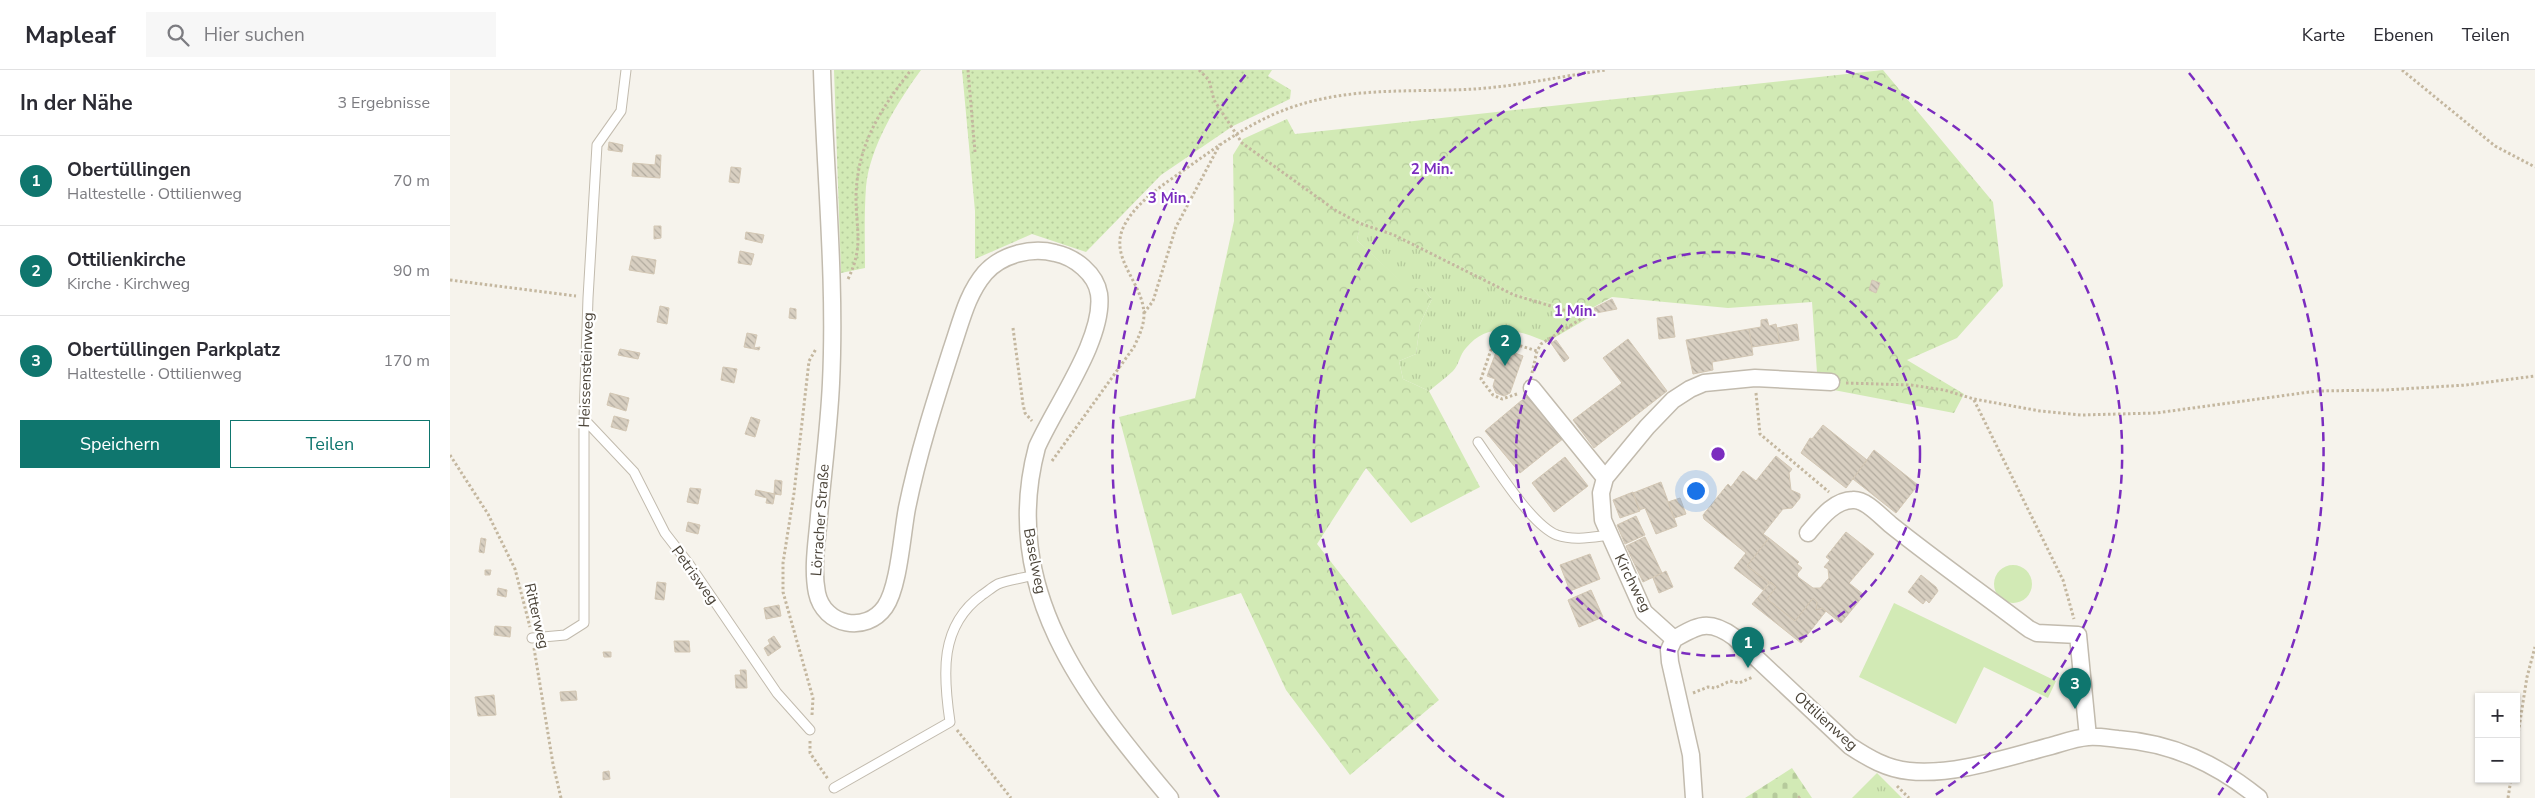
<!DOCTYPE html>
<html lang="de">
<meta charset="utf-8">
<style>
:root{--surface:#fff;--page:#f7f7f7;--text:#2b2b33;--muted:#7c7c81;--line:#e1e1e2;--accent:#0f766e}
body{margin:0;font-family:"Nunito Sans",sans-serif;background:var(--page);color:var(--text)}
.controls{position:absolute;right:15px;bottom:15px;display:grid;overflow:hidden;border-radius:0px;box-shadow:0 1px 4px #0004}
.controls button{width:45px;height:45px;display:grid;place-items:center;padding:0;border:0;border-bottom:1px solid var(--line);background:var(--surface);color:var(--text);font:25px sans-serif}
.you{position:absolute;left:1245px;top:420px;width:18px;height:18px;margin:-12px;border:4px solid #fff;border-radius:50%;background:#1a73e8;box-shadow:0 0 0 8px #1a73e833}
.badge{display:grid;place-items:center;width:32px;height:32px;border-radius:50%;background:var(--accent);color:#fff;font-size:16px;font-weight:700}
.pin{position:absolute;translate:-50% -41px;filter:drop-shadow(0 1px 2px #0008)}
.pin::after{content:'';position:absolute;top:26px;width:18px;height:15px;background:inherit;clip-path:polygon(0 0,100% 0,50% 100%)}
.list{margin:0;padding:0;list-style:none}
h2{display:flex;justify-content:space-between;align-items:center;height:65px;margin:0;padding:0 20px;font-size:21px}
h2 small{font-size:16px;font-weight:400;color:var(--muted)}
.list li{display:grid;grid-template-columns:32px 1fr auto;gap:15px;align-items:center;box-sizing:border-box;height:90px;padding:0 20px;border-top:1px solid var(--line)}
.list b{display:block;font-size:19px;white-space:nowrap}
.list p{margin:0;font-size:16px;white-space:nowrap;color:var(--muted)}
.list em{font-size:16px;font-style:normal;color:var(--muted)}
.actions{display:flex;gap:10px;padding:15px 20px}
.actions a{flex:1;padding:11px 0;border:1px solid var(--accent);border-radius:0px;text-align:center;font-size:18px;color:var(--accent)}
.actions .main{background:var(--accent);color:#fff}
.icon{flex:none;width:28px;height:28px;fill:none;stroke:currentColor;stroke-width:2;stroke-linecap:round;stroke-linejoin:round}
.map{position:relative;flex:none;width:2085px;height:728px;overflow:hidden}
header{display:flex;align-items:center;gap:30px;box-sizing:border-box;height:70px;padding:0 25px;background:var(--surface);border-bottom:1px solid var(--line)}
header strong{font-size:24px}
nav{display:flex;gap:28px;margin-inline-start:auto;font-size:18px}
.search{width:350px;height:45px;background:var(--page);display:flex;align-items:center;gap:12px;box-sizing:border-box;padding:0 18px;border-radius:0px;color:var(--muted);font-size:19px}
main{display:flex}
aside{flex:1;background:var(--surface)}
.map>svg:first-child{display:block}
.grass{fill:url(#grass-tufts)}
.forest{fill:url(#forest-crowns)}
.cemetery{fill:url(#cemetery-stones)}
.park{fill:url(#park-dots)}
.pitch{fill:#d2eab5}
.building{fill:url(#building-back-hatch);stroke:#d3c7b4}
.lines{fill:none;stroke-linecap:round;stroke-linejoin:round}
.lane-casing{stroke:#c2bbae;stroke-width:11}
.street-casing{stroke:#c2bbae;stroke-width:19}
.path{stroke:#c4b79f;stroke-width:3;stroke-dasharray:2.5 2.5;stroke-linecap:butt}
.lane{stroke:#fff;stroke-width:9}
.street{stroke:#fff;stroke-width:16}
.ring{fill:none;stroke:#7b2cbf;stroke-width:2.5;stroke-dasharray:9 6}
.labels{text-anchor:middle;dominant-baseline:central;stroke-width:4.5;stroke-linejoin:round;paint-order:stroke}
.street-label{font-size:15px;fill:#4b4439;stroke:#fff}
.centre{fill:#7b2cbf;stroke:#fff;stroke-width:2.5}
.ring-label{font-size:15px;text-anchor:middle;font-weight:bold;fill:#7b2cbf;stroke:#fff;stroke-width:4.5;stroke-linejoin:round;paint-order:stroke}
</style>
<header>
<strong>Mapleaf</strong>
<div class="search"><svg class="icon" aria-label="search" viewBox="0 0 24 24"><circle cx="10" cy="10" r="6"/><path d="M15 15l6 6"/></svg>Hier suchen</div>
<nav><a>Karte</a><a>Ebenen</a><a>Teilen</a></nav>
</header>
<main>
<aside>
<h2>In der Nähe<small>3 Ergebnisse</small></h2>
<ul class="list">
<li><span class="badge">1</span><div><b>Obertüllingen</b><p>Haltestelle · Ottilienweg</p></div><em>70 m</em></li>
<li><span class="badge">2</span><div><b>Ottilienkirche</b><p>Kirche · Kirchweg</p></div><em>90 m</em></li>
<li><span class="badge">3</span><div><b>Obertüllingen Parkplatz</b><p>Haltestelle · Ottilienweg</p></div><em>170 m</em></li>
</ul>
<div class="actions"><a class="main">Speichern</a><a>Teilen</a></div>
</aside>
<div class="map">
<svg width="2085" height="728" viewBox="0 0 2085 728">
<defs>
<pattern id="grass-tufts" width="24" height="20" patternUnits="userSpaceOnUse" patternTransform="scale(1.25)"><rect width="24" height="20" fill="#d2eab5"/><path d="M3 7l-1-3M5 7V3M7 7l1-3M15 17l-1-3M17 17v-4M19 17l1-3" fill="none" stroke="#b6ca9c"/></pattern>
<pattern id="forest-crowns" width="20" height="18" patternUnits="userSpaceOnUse" patternTransform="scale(1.25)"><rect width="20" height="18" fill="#d2eab5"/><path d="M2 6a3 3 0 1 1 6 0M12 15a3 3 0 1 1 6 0" fill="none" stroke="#b6ca9c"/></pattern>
<pattern id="cemetery-stones" width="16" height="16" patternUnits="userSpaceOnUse" patternTransform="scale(1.25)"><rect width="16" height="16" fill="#d2eab5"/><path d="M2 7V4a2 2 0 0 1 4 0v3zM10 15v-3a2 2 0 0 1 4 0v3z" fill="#b6ca9c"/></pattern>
<pattern id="park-dots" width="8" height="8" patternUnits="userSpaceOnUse" patternTransform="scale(1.25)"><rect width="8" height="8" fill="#d2eab5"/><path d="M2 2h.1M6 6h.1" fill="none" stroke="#b6ca9c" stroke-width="1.8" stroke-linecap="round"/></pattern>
<pattern id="building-back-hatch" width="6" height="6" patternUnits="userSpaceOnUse" patternTransform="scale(1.25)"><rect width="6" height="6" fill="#d8cfc1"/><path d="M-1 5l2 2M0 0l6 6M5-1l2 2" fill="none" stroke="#b1aa9e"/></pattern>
</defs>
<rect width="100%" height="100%" fill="#f6f3ec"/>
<path class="grass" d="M911,151L1004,193L1065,224L1145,244L1097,272C1069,260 1039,250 1016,278C1010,284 1009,295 1003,301C996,308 987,314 979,321L953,309L949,291L966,284L970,254L982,229L973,219L956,217L907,170Z
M1427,703L1452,728H1402Z"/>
<path class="forest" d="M1433,0L1543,132L1553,216L1507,268L1457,290L1514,324L1504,343L1368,317L1362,232L1278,238L1162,227L1142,238L1145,244L1065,224L1004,193L911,151L907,170L956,216L973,219L982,229L970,254L966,284L949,291L953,309L979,321L1030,417L961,453L916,398L867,474L989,630L900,705L836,620L791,523L722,545L669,347L745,328L784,151L783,85L793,69L837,49L845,64Z"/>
<path class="cemetery" d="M1342,698L1362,728H1295Z"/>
<path class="park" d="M384,0H471C448,31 419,78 416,117C414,144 415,172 415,198L391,203Z
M512,0H822L818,6L841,20L840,29L783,56L711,105L636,182L582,164L525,189V141Z"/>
<path class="pitch" d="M1544 514a19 19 0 1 1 38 0a19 19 0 1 1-38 0Z
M1444,533L1606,611L1598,628L1534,597L1506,654L1409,607Z"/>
<path class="building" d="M159,72L173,75L172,82L158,80Z
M206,85H211L210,108L182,106L183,93L205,95Z
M281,97L291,98L289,113L279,112Z
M204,156H211V168L204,169Z
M296,162L314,165L312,173L295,169Z
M290,181L304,184L301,195L288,193Z
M182,186L206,190L204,204L179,200Z
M1422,210L1430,213L1426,223L1419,220Z
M1162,229L1167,239L1146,243L1144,238Z
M210,236L219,238L217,254L207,252Z
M340,238L346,239V249L339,248Z
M1222,246L1225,267L1209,269L1207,248Z
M1317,249L1319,256L1326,254L1330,273L1302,277L1299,259L1311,257V250Z
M1347,254L1349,270L1330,273L1327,258Z
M1299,259L1303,285L1262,292L1263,300L1243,304L1236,270Z
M297,263L307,265L304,278L310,277L309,280L294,277Z
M1178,269L1217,321L1144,378L1123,350L1172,313L1153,288Z
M1106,270L1119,288L1114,292L1101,273Z
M1048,277L1073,286L1060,323L1054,326L1046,323L1043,316L1045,309L1037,306Z
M170,279L190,283L188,289L168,285Z
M273,297L287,299L284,313L271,310Z
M160,323L179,328L176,341L157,335Z
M1078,325L1114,368L1070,403L1035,361Z
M164,346L179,350L176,361L161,357Z
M301,347L310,350L305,367L295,364Z
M1373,355L1417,390L1396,418L1351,383L1360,368L1362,369Z
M1424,380L1468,415L1446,443L1403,409Z
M1326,386L1342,399L1339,403L1341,420L1350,424V428L1342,438L1333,439L1313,464L1319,468L1297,496L1319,513L1313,520L1284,498L1296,483L1254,449L1253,445L1278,414L1281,417L1293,401L1306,411Z
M1115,387L1138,416L1104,442L1082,413Z
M325,410L332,411L331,425L324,424Z
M1211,412L1227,456L1206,464L1195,438L1189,440L1183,423Z
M240,418L251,419L248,434L237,432Z
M306,420L325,424L323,434L316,433L317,428L305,425Z
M1183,422L1190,441L1170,448L1163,430Z
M1230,428L1236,444L1224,448L1218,432Z
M1186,446L1195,465L1175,474L1167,455Z
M238,452L250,455L248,464L236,461Z
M1396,462L1424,484L1399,513L1414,525L1391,553L1372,538L1366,540L1367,532L1363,528L1345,551L1317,529L1326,517L1297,496L1319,468L1349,492L1347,494L1352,498L1347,504L1348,507L1363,518H1370L1379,508L1378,499L1374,497L1380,490L1376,487Z
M1195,467L1212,503L1193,512L1176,476Z
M31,468L36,469L34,483L29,482Z
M1140,484L1150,509L1120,521L1110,495Z
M35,500H41L40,505H35Z
M1216,501L1223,517L1209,523L1203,508Z
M1471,505L1486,517L1488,521L1479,533L1476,530L1473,534L1458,522Z
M207,512L216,513L214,530L205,529Z
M1321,512L1326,517L1317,529L1345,551L1363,528L1367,532L1366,540L1372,538L1376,541L1351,573L1302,534Z
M48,518L57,520L56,527L47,525Z
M1141,520L1153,547L1129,557L1118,530Z
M329,535L331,546L316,549L314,538Z
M45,556L61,557L60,567L44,565Z
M324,566L331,577L318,586L314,578L320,574L318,570Z
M224,571H239L240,582H225Z
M153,582H161V587H154Z
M290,600H296L297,618H286L285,605H291Z
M126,621L127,630L111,631L110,622Z
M44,625L46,645L28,646L25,627Z
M159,701L160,709L153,710V702Z"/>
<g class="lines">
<defs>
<path id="lane" d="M134,349L184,402L215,463L239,494L327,623L360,660
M1028,372C1045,396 1081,455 1107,465C1124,471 1143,467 1160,465
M82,568L115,565L134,553V349L138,228L147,75L171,41L176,0
M384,718L500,652C493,605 489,556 532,525C537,522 542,517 548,514C559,510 573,508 585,505"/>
<path id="street" d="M372,0C375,104 386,209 381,313C379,357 373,402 369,446C367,471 362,498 367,523C374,556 416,564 435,537C449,517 452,464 457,438C468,384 485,331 502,278C511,252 517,224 535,203C552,184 582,177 605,183C625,187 646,204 649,224C655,268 605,336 587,377C549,519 634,626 720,728
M1082,318L1155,408
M1358,463C1370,449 1384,430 1403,430C1416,429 1431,447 1441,455C1486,491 1533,524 1579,559L1587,563L1628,565L1638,667
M1224,569C1248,555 1259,549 1284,567L1400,676C1418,688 1437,699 1459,701C1503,706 1558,687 1601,676C1612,673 1625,668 1638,667C1647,666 1658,668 1668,669C1723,673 1767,694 1809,728
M1224,569L1194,542L1153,450L1151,423L1155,408L1197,357L1223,330L1240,319L1254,313L1305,308L1381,312
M1224,569L1219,580L1220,592L1241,685L1244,728"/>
</defs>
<use href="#lane" class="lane-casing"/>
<use href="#street" class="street-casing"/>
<path class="path" d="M518,0L525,82
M749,0L759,10L764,30L792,73L885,140L909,153L944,165L1064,225L1134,246
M1952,0L2045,76L2085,97
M398,209C414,176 406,161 406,127C407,75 430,40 461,0
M0,210L126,226
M694,243L703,231L726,157L770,74
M563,258L573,334L575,343L582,351
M1082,303L1087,281L1091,274L1134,247
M1396,313L1461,315L1494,320L1524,329L1590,341L1631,345L1706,343L1867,321L1935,320L2016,315L2085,306
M1306,323L1310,364L1379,422
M1067,324L1052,329L1043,325L1031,309L1045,268L1087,281
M1524,330L1613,510L1624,549
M0,385L38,444L65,499L80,557
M602,391L684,277C689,266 694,256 694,244C693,212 658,188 674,156C686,132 713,115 734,100C778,69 814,42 867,30C917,18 974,22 1025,19C1069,16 1112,6 1156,0
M84,578L103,694L111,728
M1243,623L1258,617L1265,618L1280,611L1289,613L1303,607
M362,645L363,628L333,522V493L344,423L359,291L366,279
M507,660L561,728
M360,671V683L378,709
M2066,677L2077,607L2085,577
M1447,716L1459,728
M1348,728L1352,725
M2058,728L2061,709"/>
<use href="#lane" class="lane"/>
<use href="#street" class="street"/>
</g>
<g class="ring">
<circle cx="1268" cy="384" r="202"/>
<path d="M1054 727A404 404 0 0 1 1140 1M1396 1A404 404 0 0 1 1482 727"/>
<path d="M769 727A606 606 0 0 1 797 3M1739 3A606 606 0 0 1 1767 727"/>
</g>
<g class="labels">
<g class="street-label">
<text transform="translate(136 300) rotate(-88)">Heissensteinweg</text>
<text transform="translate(370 450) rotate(-86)">Lörracher Straße</text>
<text transform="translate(585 491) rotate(79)">Baselweg</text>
<text transform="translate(245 505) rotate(54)">Petrisweg</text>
<text transform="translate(1183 513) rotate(63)">Kirchweg</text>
<text transform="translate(87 546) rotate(77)">Ritterweg</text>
<text transform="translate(1376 651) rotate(42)">Ottilienweg</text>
</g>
</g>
<circle cx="1268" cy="384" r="8" class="centre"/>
<g class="ring-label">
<text x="982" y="104">2 Min.</text>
<text x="719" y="133">3 Min.</text>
<text x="1125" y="246">1 Min.</text>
</g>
</svg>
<div class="controls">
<button>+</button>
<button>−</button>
</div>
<div class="you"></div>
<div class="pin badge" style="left:1298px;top:598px">1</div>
<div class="pin badge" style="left:1055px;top:296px">2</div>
<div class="pin badge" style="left:1625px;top:639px">3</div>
</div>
</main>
